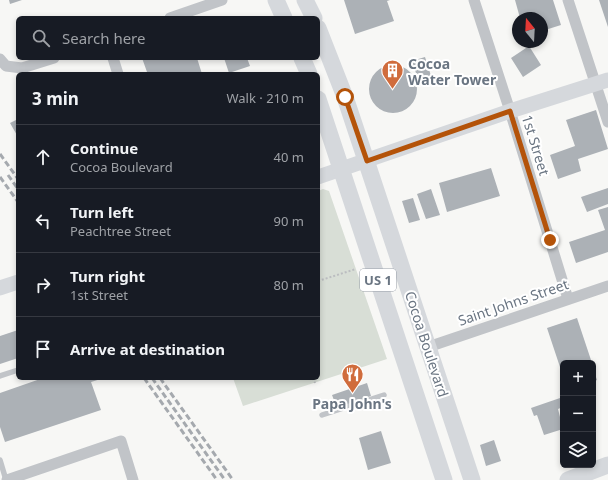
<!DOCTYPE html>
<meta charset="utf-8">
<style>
:root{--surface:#171b24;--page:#242831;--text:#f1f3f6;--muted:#9ea1a6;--line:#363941}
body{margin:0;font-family:"Noto Sans",sans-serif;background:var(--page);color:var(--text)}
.controls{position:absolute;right:12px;bottom:12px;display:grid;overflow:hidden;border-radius:6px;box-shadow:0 2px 6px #0003}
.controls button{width:36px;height:36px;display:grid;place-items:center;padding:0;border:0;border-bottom:1px solid var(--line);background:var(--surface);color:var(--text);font:20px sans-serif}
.compass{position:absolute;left:512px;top:12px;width:36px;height:36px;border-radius:50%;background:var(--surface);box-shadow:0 2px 6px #0003;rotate:342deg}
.stop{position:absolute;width:12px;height:12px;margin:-9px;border:3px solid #b45309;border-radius:50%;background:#fff}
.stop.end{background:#b45309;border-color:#fff;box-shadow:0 1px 4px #0008}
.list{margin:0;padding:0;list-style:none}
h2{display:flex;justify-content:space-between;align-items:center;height:52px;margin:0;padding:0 16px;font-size:17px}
h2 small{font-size:13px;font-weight:400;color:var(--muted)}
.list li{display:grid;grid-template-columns:26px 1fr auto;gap:12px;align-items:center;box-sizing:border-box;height:64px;padding:0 16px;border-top:1px solid var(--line)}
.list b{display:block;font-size:15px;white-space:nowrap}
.list p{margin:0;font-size:13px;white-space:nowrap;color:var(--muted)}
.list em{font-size:13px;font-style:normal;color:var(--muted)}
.icon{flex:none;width:22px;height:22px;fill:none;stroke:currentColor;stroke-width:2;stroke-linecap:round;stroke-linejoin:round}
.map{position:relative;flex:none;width:608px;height:480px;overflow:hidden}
.search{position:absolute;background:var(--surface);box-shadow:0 2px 6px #0003;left:16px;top:16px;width:304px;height:44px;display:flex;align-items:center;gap:10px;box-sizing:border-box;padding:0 14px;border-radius:6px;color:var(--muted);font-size:15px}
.panel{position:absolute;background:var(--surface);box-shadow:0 2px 6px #0003;left:16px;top:72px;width:304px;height:308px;border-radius:6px}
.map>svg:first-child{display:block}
.green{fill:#d8ded6}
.building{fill:#acb1b6}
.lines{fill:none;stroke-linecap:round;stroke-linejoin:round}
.path{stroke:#bbbdc0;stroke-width:2;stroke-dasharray:2 2;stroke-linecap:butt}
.lane{stroke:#c1c4c8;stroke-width:5.5}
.street{stroke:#c1c4c8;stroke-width:11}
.secondary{stroke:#d5d8dc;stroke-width:15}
.primary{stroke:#d5d8dc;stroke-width:17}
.rail{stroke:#a5a9ae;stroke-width:3;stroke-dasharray:6 3;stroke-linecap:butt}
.route{stroke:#b45309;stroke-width:5}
.labels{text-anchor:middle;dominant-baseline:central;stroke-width:4;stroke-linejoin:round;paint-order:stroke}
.shield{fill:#fff;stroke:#979ea8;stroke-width:1}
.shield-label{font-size:13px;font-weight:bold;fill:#6a7582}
.poi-label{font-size:14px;font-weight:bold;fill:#6a7582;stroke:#fff;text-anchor:start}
.street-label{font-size:14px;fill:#6a7582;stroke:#fff}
</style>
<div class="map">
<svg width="608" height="480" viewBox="0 0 608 480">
<rect width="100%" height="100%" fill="#f7f7f5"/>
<path class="green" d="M323,189L329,191L387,359L243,406L233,378H318V191Z"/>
<path class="building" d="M9,0H22L10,4Z
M344,0H390L387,1L394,21L355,34Z
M515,0H553L561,25L542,31V18H520Z
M599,0H608V27Z
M529,46L541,65L523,77L511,58Z
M425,57L433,82L420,86L415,76H417L412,61Z
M142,58H197L202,74H143L147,72Z
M224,58H247L250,66L229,73Z
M369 89a24 24 0 1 1 48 0a24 24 0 1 1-48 0Z
M596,110L608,149L578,159L581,171L558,179L550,155L575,146L566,120Z
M18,119V137L10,123Z
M491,168L500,196L447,212L439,183Z
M608,188V204L587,212L581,197Z
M431,189L440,215L426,219L417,194Z
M413,198L420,220L409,223L402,201Z
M608,207V252L576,263L569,242L605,230L598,210Z
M577,318L592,363H563V376L547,328Z
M18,330V358L0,364V336Z
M593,368L597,380L593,382Z
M43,378H104L91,382L101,410L5,442L0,427V393Z
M367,383L371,396L337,408L332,395Z
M560,398L563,407L558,409L563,429L544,435L537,415L534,416L531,408Z
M381,431L391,463L368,470L359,438Z
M494,440L501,461L486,466L480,445Z"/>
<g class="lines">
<path class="path" d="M318,281L356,269
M313,378L315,383"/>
<path class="lane" d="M0,376L18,370
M322,415L384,395
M0,460L6,480"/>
<path class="street" d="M474,0L510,111L568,299
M568,0L608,122
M170,18L222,0
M113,58L118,74
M0,59L6,66L22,68L54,58
M428,347L608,286
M7,480L121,441L133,480"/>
<path class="secondary" d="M318,177L510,111L608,80
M0,288L18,282"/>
<path class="primary" d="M276,0L284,18
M305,0L314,18
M318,28L345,97L472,480
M302,58L309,74
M318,99L444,480
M568,480L608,465"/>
<path class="rail" d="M0,154L18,179
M8,175L18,189
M0,177L18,202
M144,378L217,480
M152,378L225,480
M160,378L233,480"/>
</g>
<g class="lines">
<path class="route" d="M345,97L367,161L510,111L550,240"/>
</g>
<defs>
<symbol id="building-pin" viewBox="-11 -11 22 30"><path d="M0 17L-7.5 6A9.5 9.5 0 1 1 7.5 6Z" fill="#d06c3c" stroke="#fff"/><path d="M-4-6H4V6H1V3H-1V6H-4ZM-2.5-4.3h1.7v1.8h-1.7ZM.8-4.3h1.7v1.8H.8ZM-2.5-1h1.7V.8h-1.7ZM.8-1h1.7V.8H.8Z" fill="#fff"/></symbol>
<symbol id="restaurant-pin" viewBox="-11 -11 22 30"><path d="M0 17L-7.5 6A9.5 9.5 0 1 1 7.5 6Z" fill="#d06c3c" stroke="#fff"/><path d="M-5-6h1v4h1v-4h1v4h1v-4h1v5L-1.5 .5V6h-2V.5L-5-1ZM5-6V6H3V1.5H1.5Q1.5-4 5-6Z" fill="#fff"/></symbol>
</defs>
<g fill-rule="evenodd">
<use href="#building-pin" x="380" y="58" width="25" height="34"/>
<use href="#restaurant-pin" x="340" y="362" width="25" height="34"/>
</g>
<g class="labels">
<rect class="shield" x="360" y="269" width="36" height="22" rx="3"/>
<g class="shield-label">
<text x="378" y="280">US 1</text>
</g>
<g class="poi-label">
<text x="408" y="63">Cocoa<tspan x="408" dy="16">Water Tower</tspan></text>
<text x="352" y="403" text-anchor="middle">Papa John's</text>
</g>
<g class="street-label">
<text transform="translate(536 145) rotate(73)">1st Street</text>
<text transform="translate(513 302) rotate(-19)">Saint Johns Street</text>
<text transform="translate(427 344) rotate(72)">Cocoa Boulevard</text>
</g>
</g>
</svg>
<div class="controls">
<button>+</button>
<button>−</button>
<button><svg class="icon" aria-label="layers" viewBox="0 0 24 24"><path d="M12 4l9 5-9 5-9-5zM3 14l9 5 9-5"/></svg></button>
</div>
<svg class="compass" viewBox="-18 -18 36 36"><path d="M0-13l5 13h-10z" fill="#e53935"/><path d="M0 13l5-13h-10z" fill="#9ea1a6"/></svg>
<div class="stop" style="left:345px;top:97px"></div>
<div class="stop end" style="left:550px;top:240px"></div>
<div class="search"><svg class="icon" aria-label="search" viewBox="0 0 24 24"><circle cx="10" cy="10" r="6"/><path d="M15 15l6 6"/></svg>Search here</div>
<section class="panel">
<h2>3 min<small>Walk · 210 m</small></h2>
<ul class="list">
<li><svg class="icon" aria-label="ahead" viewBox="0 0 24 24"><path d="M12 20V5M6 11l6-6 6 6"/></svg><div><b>Continue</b><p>Cocoa Boulevard</p></div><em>40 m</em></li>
<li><svg class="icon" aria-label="left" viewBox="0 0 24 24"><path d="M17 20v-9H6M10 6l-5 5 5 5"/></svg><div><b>Turn left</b><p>Peachtree Street</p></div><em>90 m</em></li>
<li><svg class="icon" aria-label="right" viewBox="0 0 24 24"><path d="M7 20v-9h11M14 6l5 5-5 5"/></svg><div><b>Turn right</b><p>1st Street</p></div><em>80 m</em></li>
<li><svg class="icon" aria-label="arrive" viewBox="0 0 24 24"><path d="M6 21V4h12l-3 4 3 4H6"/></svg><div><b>Arrive at destination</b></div></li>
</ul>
</section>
</div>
